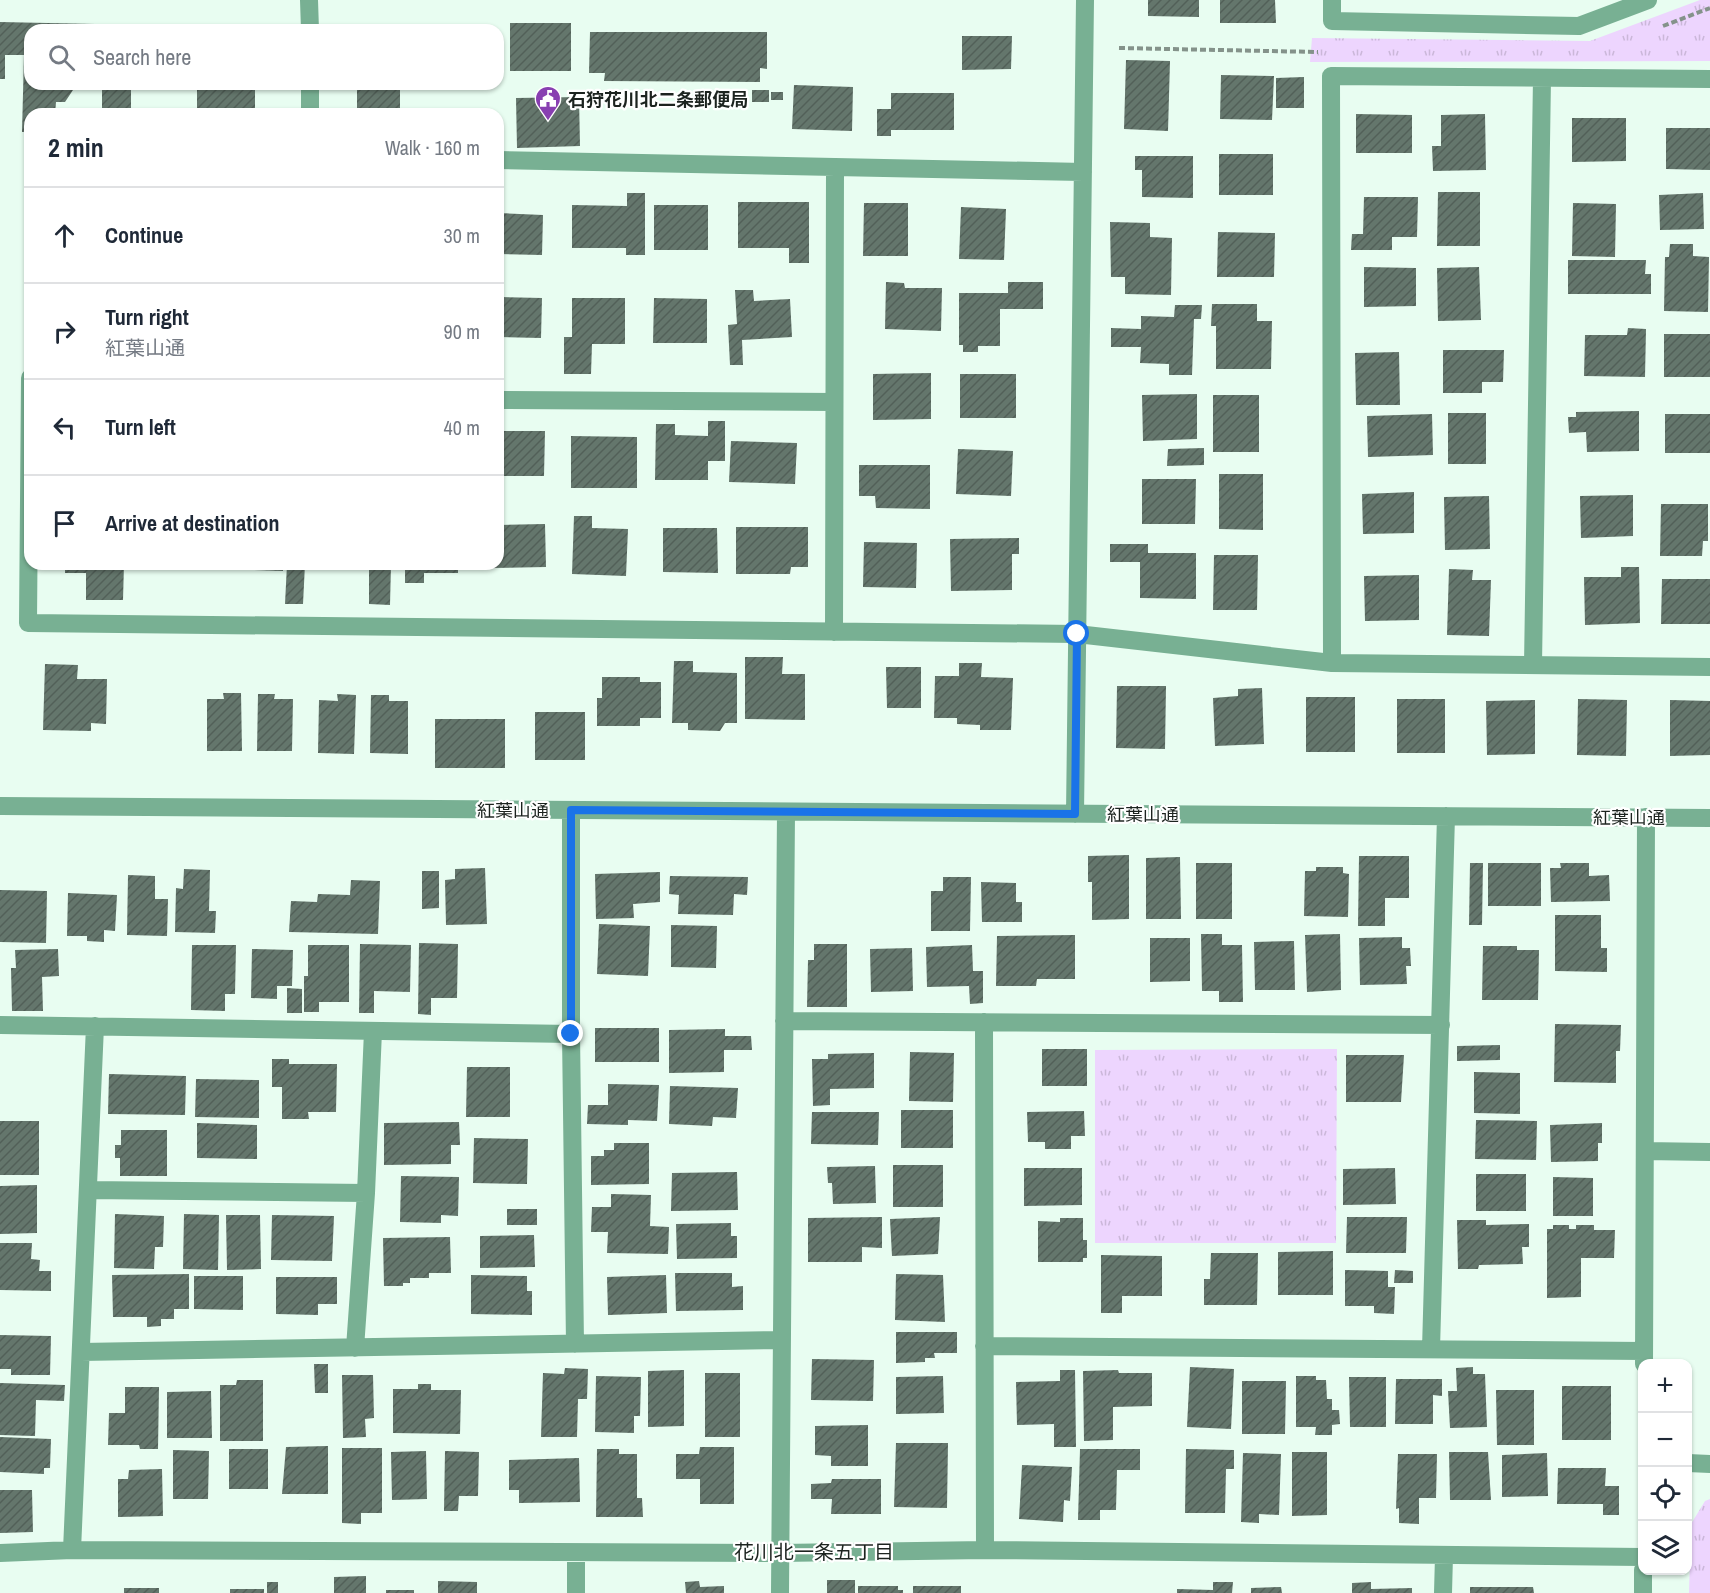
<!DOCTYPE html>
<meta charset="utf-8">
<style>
:root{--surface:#fff;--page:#f6f6f7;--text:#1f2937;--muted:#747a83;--line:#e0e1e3}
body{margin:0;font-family:"Archivo Narrow","Noto Sans JP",sans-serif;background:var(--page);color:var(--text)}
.controls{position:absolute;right:18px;bottom:18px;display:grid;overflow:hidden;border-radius:12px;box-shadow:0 2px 4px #0004}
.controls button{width:54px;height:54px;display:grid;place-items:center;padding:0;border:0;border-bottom:2px solid var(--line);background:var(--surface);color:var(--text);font:30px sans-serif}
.stop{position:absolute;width:18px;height:18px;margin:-14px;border:4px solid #1a73e8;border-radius:50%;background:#fff}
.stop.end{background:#1a73e8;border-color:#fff;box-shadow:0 2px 6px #0008}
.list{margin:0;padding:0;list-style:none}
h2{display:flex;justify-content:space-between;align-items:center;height:78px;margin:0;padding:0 24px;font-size:26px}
h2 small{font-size:20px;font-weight:400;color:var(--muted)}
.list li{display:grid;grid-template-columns:39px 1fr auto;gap:18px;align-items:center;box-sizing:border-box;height:96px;padding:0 24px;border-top:2px solid var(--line)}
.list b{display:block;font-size:22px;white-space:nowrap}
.list p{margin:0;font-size:20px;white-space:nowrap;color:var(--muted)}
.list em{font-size:20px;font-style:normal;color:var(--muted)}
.icon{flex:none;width:33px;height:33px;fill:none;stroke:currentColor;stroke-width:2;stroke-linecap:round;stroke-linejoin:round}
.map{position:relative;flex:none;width:1710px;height:1593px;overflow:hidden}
.search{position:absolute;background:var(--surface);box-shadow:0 2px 4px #0004;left:24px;top:24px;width:480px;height:66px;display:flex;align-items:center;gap:15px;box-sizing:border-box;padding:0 21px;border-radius:18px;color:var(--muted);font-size:22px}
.panel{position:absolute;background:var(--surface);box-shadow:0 2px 4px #0004;left:24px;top:108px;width:480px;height:462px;border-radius:18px}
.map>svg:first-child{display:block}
.park{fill:url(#park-tufts)}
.building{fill:url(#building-hatch)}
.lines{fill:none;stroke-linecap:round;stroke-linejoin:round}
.path{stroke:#84928a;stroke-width:4;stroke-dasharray:6 3;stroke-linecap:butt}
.minor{stroke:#78b093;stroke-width:18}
.route{stroke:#1a73e8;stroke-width:8}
.labels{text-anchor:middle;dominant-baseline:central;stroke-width:4.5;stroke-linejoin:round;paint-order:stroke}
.poi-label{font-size:18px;font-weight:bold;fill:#1c231f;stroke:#fff;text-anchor:start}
.street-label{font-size:18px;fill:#1c231f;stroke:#fff}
.neighbourhood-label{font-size:20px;fill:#1c231f;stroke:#fff}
</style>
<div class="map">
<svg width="1710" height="1593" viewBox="0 0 1710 1593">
<defs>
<pattern id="park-tufts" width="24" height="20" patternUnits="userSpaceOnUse" patternTransform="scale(1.5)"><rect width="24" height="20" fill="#edd5fe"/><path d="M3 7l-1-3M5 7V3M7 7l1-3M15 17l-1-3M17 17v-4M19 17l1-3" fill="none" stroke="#cbb7d9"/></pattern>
<pattern id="building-hatch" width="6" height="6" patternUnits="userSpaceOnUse" patternTransform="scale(1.5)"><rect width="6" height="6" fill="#64766c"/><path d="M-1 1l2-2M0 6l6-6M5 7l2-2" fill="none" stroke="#526058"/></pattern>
</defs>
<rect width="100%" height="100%" fill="#e8fdf1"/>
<path class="park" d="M1700,0H1710V61L1310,62L1312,38L1590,41Z
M1337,1049L1336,1243H1095V1050Z
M1710,1499V1593H1689L1691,1524L1705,1501Z"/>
<path class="building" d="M1148,0H1199V17L1148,16Z
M1220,0H1275L1276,23H1220Z
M0,22L95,24V30H30V84H94V90H73L65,102H56L55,114H30V132H22L24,55H5V79H0Z
M510,23H571V71H510Z
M590,32H767V69L760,68V82L604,81L605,73H589Z
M962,36H1012L1011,69L962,70Z
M1126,60L1170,61L1168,131L1124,129Z
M1221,75L1274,76L1272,120L1220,119Z
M1304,77V108H1276V78Z
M102,84H131V114H102Z
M197,84H255V114H197Z
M357,84H400V114H357Z
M794,85L853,87L852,131L792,129Z
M752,90H769V102H752Z
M771,92H783V100H771Z
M891,93H954V130H891V136H877V109H891Z
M579,97L580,146L517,148L516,98Z
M1356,114L1412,115V153H1356Z
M1485,114L1486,170L1433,171L1432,146H1441V115Z
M1572,118H1626V161L1572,162Z
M1666,128H1710V170L1666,169Z
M1219,154H1273V195H1219Z
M1135,156H1193V198L1142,197V170H1135Z
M1438,192H1480V246H1437Z
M627,193H645V255H626V248H572V205L627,206Z
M1703,193L1704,229L1660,230L1659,195Z
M1364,197H1418L1417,237H1392V250H1351L1352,234H1363Z
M738,202H809V263H789V248H738Z
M864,203H908V256H863Z
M1573,203L1616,204L1615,257L1572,256Z
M654,205H708V250H654Z
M961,207L1006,209L1004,260L959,259Z
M498,213L543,215L542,255L498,254Z
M1110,222L1150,223V237L1172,238L1171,295L1125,294V277H1111Z
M1218,232L1275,233L1274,277H1217Z
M1670,244H1693V256L1709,257L1708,312L1664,311L1665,257H1669Z
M1568,260H1646L1645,274H1651V294H1568Z
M1364,267L1416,268V306L1364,307Z
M1479,267L1481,320L1438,321L1437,268Z
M886,282L904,283L905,288H942L941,331L885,329Z
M1008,282H1043V309H1000V346H978V352H963V345H959V293H1008Z
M735,290H753L754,301L790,299L792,337L742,340L743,365H730L728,325L737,324Z
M498,297L542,298L541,338L498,337Z
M572,298H625V344H592L591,374H564V337H572Z
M654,298L707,299V343H653Z
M1212,304H1257V321H1272L1271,369H1216V326H1211Z
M1175,305H1202L1201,319H1194L1192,375H1169V364L1140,363L1141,347H1111V328L1141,329V316L1174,317Z
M1628,328L1646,329L1645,377L1584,376L1585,335H1627Z
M1664,334H1710V377H1664Z
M1443,350H1504L1503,382H1482V393H1443Z
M1399,352L1400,405H1356L1355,353Z
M931,373V419L873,420V374Z
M960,374H1016V418H960Z
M1197,394V439L1143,441L1142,395Z
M1213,395H1259V452H1213Z
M1639,411V451L1587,452L1586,432L1569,433L1568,417H1576V412Z
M1448,413H1486V464H1448Z
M1432,414L1433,455L1368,457L1367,416Z
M1665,414H1710V453H1665Z
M708,421H725V461H708V480H655L656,424H675V435L708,436Z
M498,431H545L544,476H498Z
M571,436L637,437V488H571Z
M731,441L797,443L795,484L729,482Z
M1204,448V465L1167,466L1168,449Z
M958,449L1013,451L1011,496L956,494Z
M859,465H930V509L876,508L875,496H859Z
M1219,474H1263V530L1219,529Z
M1142,479H1196L1195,524H1142Z
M1414,492V533L1363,534L1362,494Z
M1633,495V536L1581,538L1580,496Z
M1489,496L1490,549L1445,550L1444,497Z
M1661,504H1708V541H1703L1702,556H1660Z
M574,516H592V528L628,529L626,576L572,574Z
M545,524L546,567L490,568V564H498V525Z
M736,527H808V567H791L790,574H736Z
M663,528H717L718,573L663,572Z
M1019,538V554H1012V590L951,591L950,539Z
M864,542L917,543L916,588L863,587Z
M1110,544H1148V553H1196V599L1140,598V562H1110Z
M1214,555H1258L1257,610H1213Z
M65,564H124L123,600H86V573H65Z
M151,564H207V568H151Z
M226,564H283V571L226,569Z
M287,564H305L303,604H285Z
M375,564H391L390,605L369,604V569H375Z
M405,564H458V573H424V583H405Z
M1621,567H1639L1640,623L1585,625L1584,577H1621Z
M1449,569L1473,570L1472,580H1491L1489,636L1447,635Z
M1419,575V620L1365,621L1364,576Z
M1662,579H1710V624H1661Z
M745,657H783L782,674H805V720L745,719Z
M674,661H693V672L737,673V723H725L720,731L688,730V723H672Z
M959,663H982L981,677L1013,678L1011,730H980V725L957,724V718H934L935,676H959Z
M45,664L78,665L77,679H107L106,724L91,723V731L43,730Z
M886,667H921V708H887Z
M602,677H640V682H661V718H640V726H597V698H602Z
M1117,686H1166L1165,749L1116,748Z
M1262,688L1264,744L1215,746L1213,698L1238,696V689Z
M223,693H241L242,751H207V699H224Z
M258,694H275L274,699H293L292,751H257Z
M337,694L356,695L354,754L318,753L319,700L338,701Z
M371,695H389V701H408V754L370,753Z
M1306,697H1355V752H1306Z
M1397,699H1445V753H1397Z
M1578,699L1627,700L1626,756L1577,755Z
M1535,700V754L1487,755L1486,701Z
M1670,700L1710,701V755L1670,756Z
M535,712H585V760H535Z
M435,719H505V768H435Z
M1129,855V919L1092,920V882H1088V856Z
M1359,856H1409V898H1385V926H1358Z
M1180,857L1181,919H1146V858Z
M1196,863H1232V919H1196Z
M1470,863H1483L1482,925H1469Z
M1488,863H1541V906H1488Z
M1560,863H1589V876L1609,875L1610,901L1551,902L1550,868H1561Z
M1316,867H1343V873L1349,874L1348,917L1304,916L1305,871H1316Z
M485,868L487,924L446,925L445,880L455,879V869Z
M184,869L210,870L209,911H216L215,933L175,932L176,888L183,889Z
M422,871H439V908L422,909Z
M660,872V902L633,904L634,918L596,919L595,874Z
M128,875L155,876V899H168L167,936L127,935Z
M670,876L748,877L747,895L734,894L733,915L678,914L679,895L669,894Z
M943,877H971L970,931H931V891H943Z
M351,880L380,881L378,934L289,932L291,901L317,902L318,894L350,895Z
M981,882L1016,883V902H1022V922H982Z
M0,890L47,891L46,943L0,942Z
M68,893L117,895L115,931L104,930V942L87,941V936H67Z
M1555,915H1601V948H1607V972L1555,971Z
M599,924L650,926L648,976L597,974Z
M671,925L717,926L716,968L671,967Z
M1201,934H1222V945H1242L1243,1002H1219V991H1202Z
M1340,934L1341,990L1307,992L1305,935Z
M1075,935V979H1037L1036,986H996L997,936Z
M1402,937V948H1410L1411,966H1406L1407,984L1360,985L1359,938Z
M1150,938H1190V981L1150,982Z
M1294,941L1295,990H1255L1254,942Z
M419,943L458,944L457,998H431V1015L418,1014Z
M360,944L411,945L410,992L374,991V1013H359Z
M814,944H847V1007H807L808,960H814Z
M192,945H236L235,994H225V1011L191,1010Z
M308,945H349V1002H319V1012H304V976H308Z
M972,945L973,971H983V1003L970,1004L969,986L927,987L926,947Z
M1483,946H1517V950H1539L1538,1000H1482Z
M912,948L913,991L871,992L870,949Z
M58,949L59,976L42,977L43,1011H12L11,968H16L15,950Z
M252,949L293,950L292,986H277V999L251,998Z
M287,988L302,989V1013H287Z
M1555,1024L1621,1025L1620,1051H1616V1083L1554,1082Z
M595,1028H659V1062H595Z
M725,1029V1036H751L752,1050H724V1072L669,1073V1030Z
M1500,1045V1060L1457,1061V1046Z
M1042,1049H1087V1086H1042Z
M910,1052L954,1053L953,1102L909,1101Z
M874,1053V1088L830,1089V1105L813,1106L812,1059H828V1054Z
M1346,1055H1404L1401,1102H1346Z
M272,1059H289V1064H337L336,1112H308L309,1119H282V1087H272Z
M467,1067H510V1117H466Z
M1474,1072L1520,1073V1114L1474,1113Z
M109,1074L186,1076L185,1115L108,1114Z
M196,1079L259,1080V1118L195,1117Z
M608,1084L659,1085L657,1121L628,1120V1125L587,1124L588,1105H608Z
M670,1086L738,1088L736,1118L713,1117L712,1126L669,1124Z
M901,1110H953V1148H901Z
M1084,1111L1085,1136H1071V1149H1045V1142H1028L1027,1112Z
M812,1112H879L878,1145L811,1144Z
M1476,1120L1537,1121L1536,1160L1475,1159Z
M0,1121H39V1175H0Z
M459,1122L460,1145H451V1164L384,1165V1123Z
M197,1123L257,1125V1159L197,1158Z
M1602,1123V1143H1598V1161L1551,1162L1550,1125Z
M121,1130H167V1176H120V1158H115V1145H121Z
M474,1138L528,1139L527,1184L473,1183Z
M614,1143H649V1184L591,1185V1156H604V1150H614Z
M893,1165H943V1207H893Z
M875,1166L876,1203L833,1204L832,1183H828L827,1167Z
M1024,1168H1082V1205L1024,1206Z
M1395,1168L1396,1204L1343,1205V1169Z
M737,1172L738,1210L671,1211L672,1173Z
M1476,1174H1526V1211H1476Z
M401,1176L459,1177L458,1216L441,1215V1223L400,1222Z
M1553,1177L1593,1178V1216H1553Z
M37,1185V1233L0,1234V1186Z
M611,1194L651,1195L650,1226L669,1227L668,1254L607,1253L608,1232H591L592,1207H611Z
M507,1209H537V1225H507Z
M115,1214L164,1216L163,1247H155L154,1269L114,1268Z
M184,1214L219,1215L218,1270L183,1269Z
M226,1215H260L261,1269L227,1270Z
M272,1215L334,1216L332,1261L271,1260Z
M882,1217V1248L862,1247V1262H808V1218Z
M940,1217L938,1254L892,1256L890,1219Z
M1347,1217H1407L1406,1253H1346Z
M1060,1218H1083V1240H1087V1258H1083V1262H1038V1221L1060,1222Z
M1457,1220H1486V1225L1529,1224V1247H1522L1523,1264L1479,1265L1478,1269H1458Z
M731,1223V1236H737V1258L677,1259L676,1224Z
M1553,1225H1569V1229H1576V1225H1594V1230H1615L1614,1258H1581V1297L1547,1298V1229H1553Z
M534,1235L535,1267L480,1268V1236Z
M450,1237L451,1273H429V1278H410V1283H403V1286H384L383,1238Z
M0,1243H32L31,1259L40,1260L39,1271H51V1291L0,1290Z
M1333,1251V1295H1278V1252Z
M1211,1253H1258L1257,1305H1204V1279H1210Z
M1101,1255L1162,1256V1296H1122V1313H1101Z
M1345,1270L1388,1271V1287H1395L1394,1314L1374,1313V1306H1345Z
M1395,1270L1413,1271V1283H1394Z
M675,1273H732V1287L743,1286V1310L676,1311Z
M189,1274V1309H174V1319H161V1326L147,1327V1317H113L112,1275Z
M896,1274L943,1275L945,1322L895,1320Z
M471,1275L527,1276V1291H532V1315L471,1314Z
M666,1275L667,1313L608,1315L607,1277Z
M194,1276H243V1310L194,1309Z
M276,1277H337V1304H318V1315L276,1314Z
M896,1332H957V1353H934L935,1358H925V1362L896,1363Z
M0,1335L51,1336L50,1375H11V1369H0Z
M812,1359L874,1360L873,1401L811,1400Z
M314,1364H328V1393H315Z
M1190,1367L1234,1369L1231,1429L1187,1427Z
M1473,1367V1374H1485L1487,1427L1450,1428L1448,1391H1457L1456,1368Z
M565,1368L588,1369L587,1399H578L577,1437H541L543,1373L564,1374Z
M684,1370V1426L648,1427V1371Z
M1060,1370H1075L1076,1447H1054V1424L1017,1425L1016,1382L1060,1381Z
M1118,1370L1119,1373H1152V1406L1113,1407V1440L1084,1441L1083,1371Z
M705,1373H740V1437H705Z
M342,1375H373L374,1418L365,1419L366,1437L343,1438Z
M596,1376L641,1377L640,1416H634V1433L595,1432Z
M943,1376L944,1413L896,1414V1377Z
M1296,1376H1316V1380H1326L1327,1399H1332V1410H1339L1340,1424L1332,1425V1435H1315L1316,1427H1296Z
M1349,1377H1386V1427H1350Z
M1396,1379H1442V1396L1433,1395V1424H1395Z
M237,1380H263V1441H220V1385H236Z
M1242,1381H1286L1285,1434H1242Z
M0,1383L65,1385L64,1401L36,1400L35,1436L0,1435Z
M418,1384H431V1390H461L460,1434L393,1433V1389H418Z
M1562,1386H1611V1440H1562Z
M125,1387H159L158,1449H140L139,1445H108L109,1413H125Z
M1496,1390H1534V1445H1497Z
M211,1391L212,1438H167V1392Z
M868,1425V1466H831V1456L815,1455V1426Z
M0,1437L51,1439L50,1468H44V1474L0,1472Z
M896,1443H948L947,1508L894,1507Z
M328,1446V1494H282L286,1447Z
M700,1447H734V1504H700V1479H676V1454H699Z
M342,1448H382V1513H361V1524L342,1523Z
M229,1449H268V1489H229Z
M597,1449H619V1454H637V1498H642L643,1517H596Z
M1080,1449H1140V1470H1117L1116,1510H1100V1520H1078Z
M1186,1449L1234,1450V1469H1226L1225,1513H1185Z
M173,1450L209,1451L208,1499H173Z
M426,1451L427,1499L392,1500L391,1452Z
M445,1451L479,1452L478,1496H459L458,1511H444Z
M1292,1452H1327V1515L1292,1516Z
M1449,1452H1488L1491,1500H1450Z
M1243,1453L1281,1454L1279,1515L1259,1514V1523L1241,1522Z
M1547,1453L1548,1496L1502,1497V1455Z
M1398,1454H1437L1436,1498H1419V1524L1399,1523V1508L1396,1509Z
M579,1458L580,1502L519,1503V1490H509V1460Z
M1022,1465L1072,1467L1070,1501L1064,1500L1063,1522L1019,1519Z
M1558,1468H1606L1605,1486H1619V1515H1603V1504H1557Z
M162,1469L163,1516L118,1517V1479H128L129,1470Z
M832,1479H881V1514H831L832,1499H811V1484L831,1483Z
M0,1490H32L33,1532L0,1533Z
M366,1576V1593H334V1577Z
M827,1580H855V1593H827Z
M438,1581L477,1582V1593H438Z
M699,1581L700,1587L724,1586V1593H686L685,1582Z
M267,1582H278V1593H267Z
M1213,1582H1233L1232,1593H1177V1589L1213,1590Z
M1371,1582V1589L1412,1588V1593H1352V1583Z
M858,1586H898V1590H903V1593H858Z
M913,1586H961V1593H913Z
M1281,1587L1282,1593H1251V1588Z
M1470,1587H1533L1534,1593H1470Z
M124,1588H159V1593H124Z
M230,1589H264V1593H230Z
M386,1590H414V1593H386Z"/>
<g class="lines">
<path class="path" d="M1663,26L1710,8
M1119,48L1318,52"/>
<path class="minor" d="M309,0L310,30
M1332,0V21L1579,26L1648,0
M310,84V114
M498,160L1083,172
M30,378L28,623L1077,634L1332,663L1710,667
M498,400L834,402
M834,632L835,167
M1332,663L1331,76L1710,79
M1533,665L1542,78
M0,806L1710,818
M571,810V1034L575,1344
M1075,814L1085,0
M784,1021L1441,1025
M984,1022L985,1550
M0,1025L571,1034
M1645,1151L1710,1152
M88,1190L366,1193
M984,1346L1644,1351
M355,1348L366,1193L373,1031
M1431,1349L1446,816
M81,1352L782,1340
M1644,1364L1646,817
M1688,1463L1710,1464
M72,1550L95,1026
M0,1553L72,1550L780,1553L985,1550L1642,1557
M576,1593V1553
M780,1593L786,812
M1443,1593L1444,1556
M1643,1593V1570"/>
</g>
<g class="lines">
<path class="route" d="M571,1034V810L1075,814L1077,634"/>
</g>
<defs>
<symbol id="civic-pin" viewBox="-11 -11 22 30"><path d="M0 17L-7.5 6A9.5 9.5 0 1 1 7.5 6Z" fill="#883fb1" stroke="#fff"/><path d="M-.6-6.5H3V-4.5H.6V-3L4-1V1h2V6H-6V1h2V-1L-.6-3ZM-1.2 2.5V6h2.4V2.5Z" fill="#fff"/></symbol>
</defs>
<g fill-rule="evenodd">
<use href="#civic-pin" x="533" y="84" width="30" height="40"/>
</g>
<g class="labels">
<g class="poi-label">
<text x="568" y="99">石狩花川北二条郵便局</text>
</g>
<g class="street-label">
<text x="513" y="810">紅葉山通</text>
<text x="1143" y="814">紅葉山通</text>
<text x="1629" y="817">紅葉山通</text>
</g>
<g class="neighbourhood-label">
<text x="814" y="1551">花川北一条五丁目</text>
</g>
</g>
</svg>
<div class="controls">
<button>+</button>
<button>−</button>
<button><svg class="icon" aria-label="locate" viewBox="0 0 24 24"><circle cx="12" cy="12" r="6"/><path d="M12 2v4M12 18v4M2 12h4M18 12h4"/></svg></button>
<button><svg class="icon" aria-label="layers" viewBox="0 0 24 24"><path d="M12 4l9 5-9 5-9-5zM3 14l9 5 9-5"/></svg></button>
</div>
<div class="stop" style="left:1077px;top:634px"></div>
<div class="stop end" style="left:571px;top:1034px"></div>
<div class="search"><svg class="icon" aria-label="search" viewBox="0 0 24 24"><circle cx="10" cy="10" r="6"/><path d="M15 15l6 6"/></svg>Search here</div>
<section class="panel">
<h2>2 min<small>Walk · 160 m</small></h2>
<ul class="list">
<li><svg class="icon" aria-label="ahead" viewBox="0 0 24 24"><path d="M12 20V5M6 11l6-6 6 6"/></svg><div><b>Continue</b></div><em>30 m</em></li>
<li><svg class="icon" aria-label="right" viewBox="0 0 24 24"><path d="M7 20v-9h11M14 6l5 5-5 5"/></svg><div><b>Turn right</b><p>紅葉山通</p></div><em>90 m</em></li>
<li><svg class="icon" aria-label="left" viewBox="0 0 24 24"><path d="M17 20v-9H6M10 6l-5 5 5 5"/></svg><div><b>Turn left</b></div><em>40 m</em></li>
<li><svg class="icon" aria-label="arrive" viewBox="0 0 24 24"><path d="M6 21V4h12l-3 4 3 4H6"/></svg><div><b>Arrive at destination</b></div></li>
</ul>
</section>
</div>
